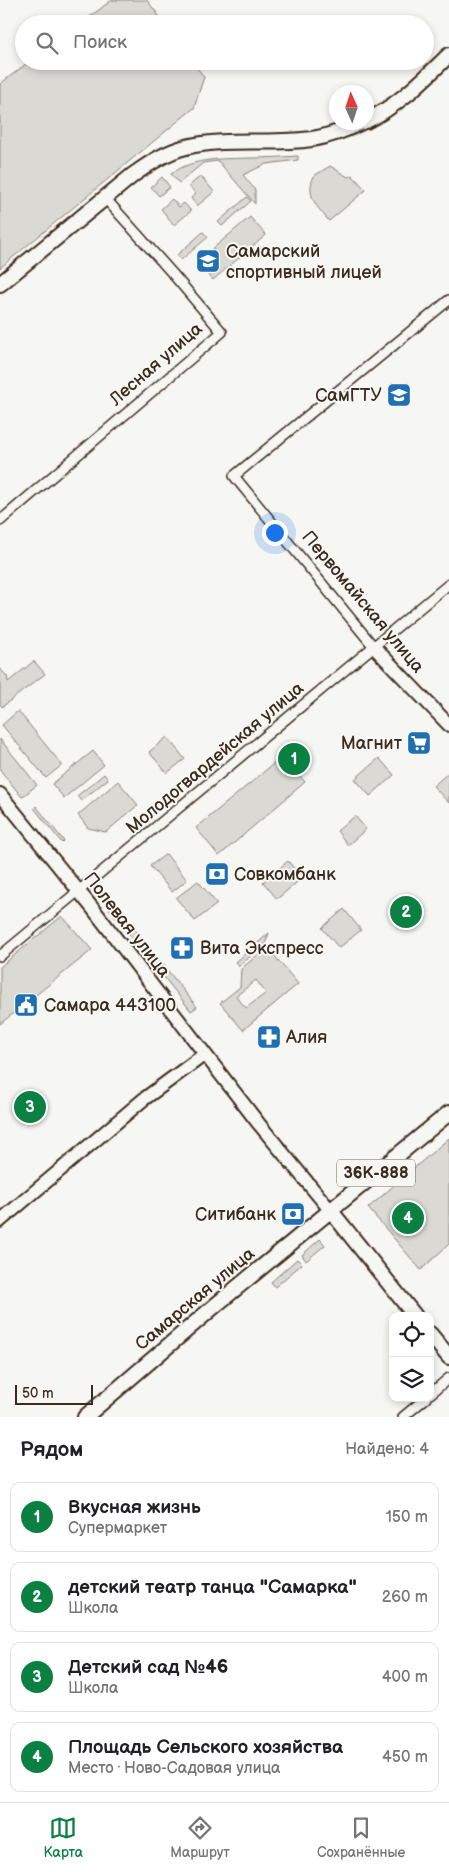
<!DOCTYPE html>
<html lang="ru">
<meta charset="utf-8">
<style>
:root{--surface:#fff;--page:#f6f6f6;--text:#202124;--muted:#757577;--line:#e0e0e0;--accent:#0b8043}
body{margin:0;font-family:"Balsamiq Sans",sans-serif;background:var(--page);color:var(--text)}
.controls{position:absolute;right:15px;bottom:15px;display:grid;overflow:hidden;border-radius:10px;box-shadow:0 2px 8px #0003}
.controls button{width:45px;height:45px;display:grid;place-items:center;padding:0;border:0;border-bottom:1px solid var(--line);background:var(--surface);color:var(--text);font:25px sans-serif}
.compass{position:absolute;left:329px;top:85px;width:45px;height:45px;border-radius:50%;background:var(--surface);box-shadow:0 2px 8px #0003;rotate:357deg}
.scale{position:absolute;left:15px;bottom:12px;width:78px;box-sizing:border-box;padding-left:5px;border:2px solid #3b2a1e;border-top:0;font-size:14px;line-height:18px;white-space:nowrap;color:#3b2a1e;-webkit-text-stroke:4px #f6f6f2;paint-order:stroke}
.you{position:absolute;left:274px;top:532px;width:18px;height:18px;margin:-12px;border:4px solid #fff;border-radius:50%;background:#1a73e8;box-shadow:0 0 0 8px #1a73e833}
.badge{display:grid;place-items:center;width:32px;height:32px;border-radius:50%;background:var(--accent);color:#fff;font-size:16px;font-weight:700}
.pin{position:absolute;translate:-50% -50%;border:2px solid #fff;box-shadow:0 1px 5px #0006}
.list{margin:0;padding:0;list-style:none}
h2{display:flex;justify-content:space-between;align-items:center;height:65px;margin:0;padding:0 20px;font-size:21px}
h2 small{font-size:16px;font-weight:400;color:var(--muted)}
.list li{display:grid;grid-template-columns:32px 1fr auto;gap:15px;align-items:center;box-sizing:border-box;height:70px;margin:0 10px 10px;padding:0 10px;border:1px solid var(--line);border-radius:10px}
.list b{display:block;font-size:19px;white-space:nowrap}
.list p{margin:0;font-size:16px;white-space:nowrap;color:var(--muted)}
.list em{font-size:16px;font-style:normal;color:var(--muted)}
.icon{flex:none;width:28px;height:28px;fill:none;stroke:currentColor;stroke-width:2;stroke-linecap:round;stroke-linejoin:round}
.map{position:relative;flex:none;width:449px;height:1417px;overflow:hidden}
.search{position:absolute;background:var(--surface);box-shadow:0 2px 8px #0003;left:15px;right:15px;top:15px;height:55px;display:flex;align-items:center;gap:12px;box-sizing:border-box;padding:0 18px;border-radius:28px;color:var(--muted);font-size:19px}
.sheet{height:385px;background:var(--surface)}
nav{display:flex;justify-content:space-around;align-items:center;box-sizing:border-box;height:70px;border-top:1px solid var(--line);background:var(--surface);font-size:14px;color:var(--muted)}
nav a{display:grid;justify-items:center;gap:2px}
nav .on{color:var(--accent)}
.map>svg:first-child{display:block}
.green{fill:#dad9d3;stroke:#8a8278;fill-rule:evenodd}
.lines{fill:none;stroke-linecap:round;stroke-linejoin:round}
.street-casing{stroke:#3b2a1e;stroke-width:12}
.secondary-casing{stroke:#3b2a1e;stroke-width:16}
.primary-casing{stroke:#3b2a1e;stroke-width:18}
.street{stroke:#f6f6f2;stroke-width:9}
.secondary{stroke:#f6f6f2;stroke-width:12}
.primary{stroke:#f6f6f2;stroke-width:14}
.labels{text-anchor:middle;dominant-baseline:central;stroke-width:4;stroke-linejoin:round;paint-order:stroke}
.shield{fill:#f6f6f2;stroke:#73675e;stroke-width:1}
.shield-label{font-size:16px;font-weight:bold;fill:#3b2a1e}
.poi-label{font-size:18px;fill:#3b2a1e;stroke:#f6f6f2;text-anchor:start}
.street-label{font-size:18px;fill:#3b2a1e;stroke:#f6f6f2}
</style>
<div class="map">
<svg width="449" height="1417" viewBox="0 0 449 1417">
<rect width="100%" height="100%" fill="#f6f6f2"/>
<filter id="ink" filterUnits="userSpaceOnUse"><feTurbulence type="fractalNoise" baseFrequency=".02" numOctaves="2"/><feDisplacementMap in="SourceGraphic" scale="10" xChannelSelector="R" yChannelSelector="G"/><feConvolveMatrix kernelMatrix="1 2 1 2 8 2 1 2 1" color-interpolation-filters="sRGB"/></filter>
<g filter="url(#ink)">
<path class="green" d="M112,0H147L165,24H80Z
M30,61H192L204,77L194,108L0,268V84Z
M298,156V160L266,164L243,175L255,190V204L218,161L203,163L179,183L171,174C194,157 224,159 251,158C266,158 282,157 298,156Z
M330,166L348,177L352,175L366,190L329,221C317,207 305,195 314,176Z
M201,176L214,192L197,206L191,198L196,194L189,186Z
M162,177L170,187L159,196L151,187Z
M247,197L251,201L222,226L218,222Z
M172,199L179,207L184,203L191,211L174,225L161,209Z
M250,217L266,235L213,280L197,262Z
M203,232L208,237L181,260L177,255Z
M34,661L45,674L2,707L0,704V669L7,676L8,682Z
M18,711L62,765L46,778L2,725Z
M167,737L185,759L167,773L149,752Z
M0,739L37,785L22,797L0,770Z
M93,751L104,765L64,798L52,784Z
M283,756L305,782L219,856L196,828Z
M379,758L394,775L370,796L355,779Z
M449,772V803L433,786Z
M104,774L108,779L81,801L77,796Z
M118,781L138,805L106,832L88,828L78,815Z
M36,806L64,841L62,843L34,808Z
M355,816L366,829L348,845L337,831Z
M166,854L187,880L172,892L150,866Z
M288,861L302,878L277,899L263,882Z
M198,881L217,904L195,921L176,898Z
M115,905L197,1007L191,1011L109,909Z
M344,909L361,930L339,948L322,928Z
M62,916L92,950L0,1024V967Z
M269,933L265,944L239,966L236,962Z
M267,947L298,984L243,1030L220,1003L240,987L241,969ZM256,980L266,993L246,1008L236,996Z
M449,1138V1244L421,1270L368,1208Z
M320,1239L325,1245L306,1261L302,1255Z
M297,1259L302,1264L275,1287L271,1282Z"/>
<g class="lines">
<defs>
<path id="street" d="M0,521L222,332L172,273L105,198
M374,647L234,476L449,300
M0,956L449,584
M430,1394L449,1378
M403,1417L426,1398"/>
<path id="secondary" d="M374,647L449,725
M0,794L94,910L259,1124L331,1211
M0,1221L144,1099L205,1054"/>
<path id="primary" d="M366,121C398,106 424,79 449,55
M0,284L133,175C150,163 166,152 186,147C227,137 271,145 312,139C330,136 346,130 362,122
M331,1211L415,1316
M430,1334L449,1357
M85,1417L217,1304L449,1113"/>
</defs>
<use href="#street" class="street-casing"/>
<use href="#secondary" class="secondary-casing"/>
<use href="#primary" class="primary-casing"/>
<use href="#street" class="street"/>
<use href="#secondary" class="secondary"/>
<use href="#primary" class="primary"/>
</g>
</g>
<defs>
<symbol id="school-square" viewBox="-11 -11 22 22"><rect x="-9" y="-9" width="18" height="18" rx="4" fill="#1f6fb2" stroke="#f6f6f2"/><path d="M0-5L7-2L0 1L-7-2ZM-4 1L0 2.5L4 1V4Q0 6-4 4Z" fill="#fff"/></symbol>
<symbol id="university-square" viewBox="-11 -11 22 22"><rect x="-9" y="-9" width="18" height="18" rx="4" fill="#1f6fb2" stroke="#f6f6f2"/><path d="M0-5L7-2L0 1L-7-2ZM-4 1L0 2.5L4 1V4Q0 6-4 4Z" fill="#fff"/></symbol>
<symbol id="supermarket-square" viewBox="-11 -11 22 22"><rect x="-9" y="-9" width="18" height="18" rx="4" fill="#1f6fb2" stroke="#f6f6f2"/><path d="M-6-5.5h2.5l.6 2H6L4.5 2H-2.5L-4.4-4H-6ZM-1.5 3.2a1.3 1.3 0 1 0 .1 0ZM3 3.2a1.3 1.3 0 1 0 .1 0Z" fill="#fff"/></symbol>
<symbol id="bank-square" viewBox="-11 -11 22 22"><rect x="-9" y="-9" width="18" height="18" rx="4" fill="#1f6fb2" stroke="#f6f6f2"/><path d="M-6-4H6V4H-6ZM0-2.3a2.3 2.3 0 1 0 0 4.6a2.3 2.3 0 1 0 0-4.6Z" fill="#fff"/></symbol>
<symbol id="pharmacy-square" viewBox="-11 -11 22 22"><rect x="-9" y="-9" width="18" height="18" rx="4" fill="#1f6fb2" stroke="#f6f6f2"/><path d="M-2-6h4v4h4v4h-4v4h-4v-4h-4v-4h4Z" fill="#fff"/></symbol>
<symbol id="civic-square" viewBox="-11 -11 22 22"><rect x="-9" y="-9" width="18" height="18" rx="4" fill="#1f6fb2" stroke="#f6f6f2"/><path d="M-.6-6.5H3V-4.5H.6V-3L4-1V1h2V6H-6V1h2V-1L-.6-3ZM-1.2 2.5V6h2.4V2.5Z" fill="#fff"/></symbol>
</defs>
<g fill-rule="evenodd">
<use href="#school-square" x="194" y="247" width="28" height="28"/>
<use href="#university-square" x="385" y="381" width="28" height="28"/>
<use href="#supermarket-square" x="405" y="729" width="28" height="28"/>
<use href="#bank-square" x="203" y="860" width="28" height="28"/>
<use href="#pharmacy-square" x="168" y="934" width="28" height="28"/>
<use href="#civic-square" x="12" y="991" width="28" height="28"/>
<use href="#pharmacy-square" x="255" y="1023" width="28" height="28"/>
<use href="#bank-square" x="279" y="1200" width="28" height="28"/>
</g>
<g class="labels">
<rect class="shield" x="337" y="1159.5" width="78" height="27" rx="4"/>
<g class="shield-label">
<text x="376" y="1173">36К-888</text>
</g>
<g class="poi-label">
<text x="226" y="251">Самарский<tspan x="226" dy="21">спортивный лицей</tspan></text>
<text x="382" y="395" text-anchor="end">СамГТУ</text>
<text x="402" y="743" text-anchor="end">Магнит</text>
<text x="234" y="874">Совкомбанк</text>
<text x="200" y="948">Вита Экспресс</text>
<text x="44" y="1005">Самара 443100</text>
<text x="286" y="1037">Алия</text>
<text x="276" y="1214" text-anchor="end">Ситибанк</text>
</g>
<g class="street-label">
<text transform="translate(156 364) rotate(-41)">Лесная улица</text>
<text transform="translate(363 602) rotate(50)">Первомайская улица</text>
<text transform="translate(215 758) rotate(-40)">Молодогвардейская улица</text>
<text transform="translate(127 925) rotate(52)">Полевая улица</text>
<text transform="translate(195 1299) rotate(-40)">Самарская улица</text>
</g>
</g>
</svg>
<div class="controls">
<button><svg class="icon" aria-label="locate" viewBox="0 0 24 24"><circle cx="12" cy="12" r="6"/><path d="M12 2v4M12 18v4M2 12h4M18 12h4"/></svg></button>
<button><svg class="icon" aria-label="layers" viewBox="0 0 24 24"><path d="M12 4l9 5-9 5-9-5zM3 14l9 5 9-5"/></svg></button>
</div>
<svg class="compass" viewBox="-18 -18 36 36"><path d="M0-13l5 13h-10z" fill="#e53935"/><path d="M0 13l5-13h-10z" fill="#757577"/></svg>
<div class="scale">50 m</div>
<div class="you"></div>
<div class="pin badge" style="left:294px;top:759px">1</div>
<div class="pin badge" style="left:406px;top:912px">2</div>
<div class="pin badge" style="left:30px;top:1107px">3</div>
<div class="pin badge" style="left:408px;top:1218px">4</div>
<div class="search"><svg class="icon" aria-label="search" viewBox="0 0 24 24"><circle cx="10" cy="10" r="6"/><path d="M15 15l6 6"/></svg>Поиск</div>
</div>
<section class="sheet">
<h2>Рядом<small>Найдено: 4</small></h2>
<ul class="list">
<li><span class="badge">1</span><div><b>Вкусная жизнь</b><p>Супермаркет</p></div><em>150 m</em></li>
<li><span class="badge">2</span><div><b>детский театр танца &quot;Самарка&quot;</b><p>Школа</p></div><em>260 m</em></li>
<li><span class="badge">3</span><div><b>Детский сад №46</b><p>Школа</p></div><em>400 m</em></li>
<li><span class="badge">4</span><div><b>Площадь Сельского хозяйства</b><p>Место · Ново-Садовая улица</p></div><em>450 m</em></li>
</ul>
</section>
<nav>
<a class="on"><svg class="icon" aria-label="map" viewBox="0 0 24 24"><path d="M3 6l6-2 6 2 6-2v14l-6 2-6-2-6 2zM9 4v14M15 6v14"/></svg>Карта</a>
<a><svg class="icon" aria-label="directions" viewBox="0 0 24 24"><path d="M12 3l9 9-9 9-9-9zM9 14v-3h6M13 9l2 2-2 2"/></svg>Маршрут</a>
<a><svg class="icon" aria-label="saved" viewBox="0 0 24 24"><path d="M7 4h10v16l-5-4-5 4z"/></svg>Сохранённые</a>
</nav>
